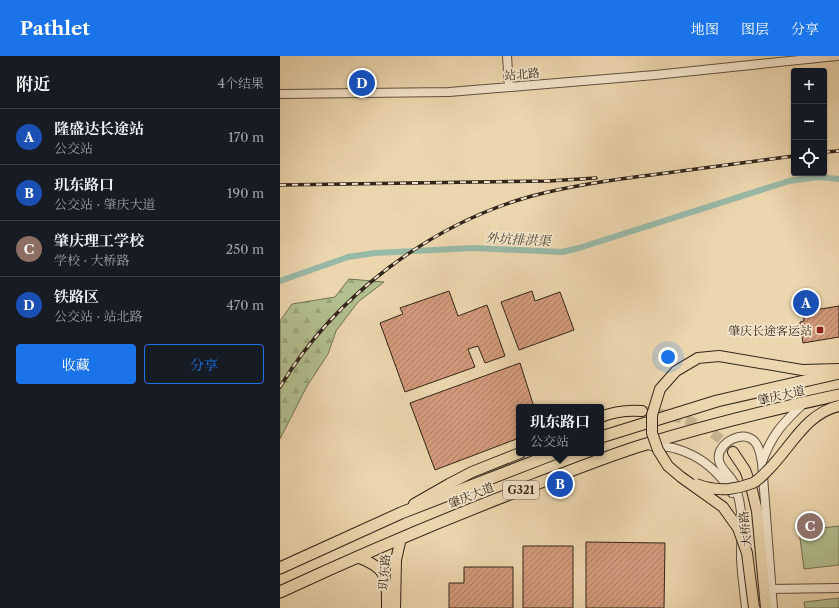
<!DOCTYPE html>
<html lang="zh">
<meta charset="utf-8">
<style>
:root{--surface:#171b24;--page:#20242c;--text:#f1f3f6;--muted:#9ea1a6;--line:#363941;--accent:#1a73e8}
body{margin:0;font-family:"Libre Caslon Text","Noto Serif SC",serif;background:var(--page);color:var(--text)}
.controls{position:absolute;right:12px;top:12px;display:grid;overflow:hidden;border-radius:4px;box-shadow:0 1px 3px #0004}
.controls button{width:36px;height:36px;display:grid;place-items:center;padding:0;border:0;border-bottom:1px solid var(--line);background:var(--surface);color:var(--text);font:20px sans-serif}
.you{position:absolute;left:388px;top:301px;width:14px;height:14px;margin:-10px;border:3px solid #fff;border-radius:50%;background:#1a73e8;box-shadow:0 0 0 6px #1a73e833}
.badge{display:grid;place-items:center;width:26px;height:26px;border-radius:50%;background:var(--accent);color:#fff;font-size:13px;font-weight:700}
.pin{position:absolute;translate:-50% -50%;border:2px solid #fff;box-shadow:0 1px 4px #0006}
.popup{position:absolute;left:236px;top:348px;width:88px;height:52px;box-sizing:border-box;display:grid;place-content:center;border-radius:4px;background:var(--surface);filter:drop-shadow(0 1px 3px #0005);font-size:13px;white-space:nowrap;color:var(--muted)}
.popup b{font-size:15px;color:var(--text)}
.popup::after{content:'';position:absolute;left:50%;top:100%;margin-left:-8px;border:8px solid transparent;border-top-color:var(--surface)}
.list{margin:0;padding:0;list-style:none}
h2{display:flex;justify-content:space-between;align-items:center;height:52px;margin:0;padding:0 16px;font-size:17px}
h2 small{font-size:13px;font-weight:400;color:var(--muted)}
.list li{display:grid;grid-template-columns:26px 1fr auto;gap:12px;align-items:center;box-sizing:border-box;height:56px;padding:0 16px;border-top:1px solid var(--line)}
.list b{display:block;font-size:15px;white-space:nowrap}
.list p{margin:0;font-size:13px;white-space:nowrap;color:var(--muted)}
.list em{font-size:13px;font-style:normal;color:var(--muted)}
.actions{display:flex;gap:8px;padding:12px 16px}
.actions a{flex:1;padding:9px 0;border:1px solid var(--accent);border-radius:4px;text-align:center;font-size:14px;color:var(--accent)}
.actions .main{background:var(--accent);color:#fff}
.icon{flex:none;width:22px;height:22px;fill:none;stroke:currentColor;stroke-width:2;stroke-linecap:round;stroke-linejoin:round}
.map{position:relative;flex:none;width:559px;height:552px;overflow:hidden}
header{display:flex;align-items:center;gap:24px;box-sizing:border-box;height:56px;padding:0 20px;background:var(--accent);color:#fff}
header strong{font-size:19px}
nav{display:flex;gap:22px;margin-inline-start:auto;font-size:14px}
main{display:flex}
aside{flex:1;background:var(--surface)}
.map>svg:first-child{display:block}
.forest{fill:url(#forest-firs);stroke:#727254}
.park{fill:#b3bf8e;stroke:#727254}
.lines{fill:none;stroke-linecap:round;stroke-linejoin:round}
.canal{stroke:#99b9a8;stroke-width:6}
.building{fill:url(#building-hatch);stroke:#32251a}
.major-tunnel{stroke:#c7b390;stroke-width:10;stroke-dasharray:10 5;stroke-linecap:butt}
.minor-casing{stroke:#60513f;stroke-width:10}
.major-casing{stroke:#32251a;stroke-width:12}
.highway-casing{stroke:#32251a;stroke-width:13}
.minor{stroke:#f3e4ca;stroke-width:8}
.major{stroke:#ecd6ae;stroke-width:10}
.highway{stroke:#ecd6ae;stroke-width:11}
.rail-casing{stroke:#32251a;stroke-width:3.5}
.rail{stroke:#f3e4ca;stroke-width:2;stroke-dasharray:6;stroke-linecap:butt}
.major-bridge-casing{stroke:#32251a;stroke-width:12;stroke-linecap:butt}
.major-bridge{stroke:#ecd6ae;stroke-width:10}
.poi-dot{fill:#8f2418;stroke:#f3e4ca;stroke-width:1.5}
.labels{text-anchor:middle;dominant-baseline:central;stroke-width:3.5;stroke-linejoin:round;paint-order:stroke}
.shield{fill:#f3e4ca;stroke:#6c5e4f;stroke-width:1}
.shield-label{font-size:11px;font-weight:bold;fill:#32251a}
.street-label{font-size:12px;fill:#32251a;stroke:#f3e4ca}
.poi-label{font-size:12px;fill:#32251a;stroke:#f3e4ca;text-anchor:end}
.water-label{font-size:13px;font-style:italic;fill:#4c4a3e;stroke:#f3e4ca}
</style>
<header>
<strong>Pathlet</strong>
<nav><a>地图</a><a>图层</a><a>分享</a></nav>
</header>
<main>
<aside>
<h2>附近<small>4个结果</small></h2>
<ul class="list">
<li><span class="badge" style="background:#1a4fb4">A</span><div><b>隆盛达长途站</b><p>公交站</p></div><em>170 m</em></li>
<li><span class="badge" style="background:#1a4fb4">B</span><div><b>玑东路口</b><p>公交站 · 肇庆大道</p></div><em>190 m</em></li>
<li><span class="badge" style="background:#8d6e63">C</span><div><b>肇庆理工学校</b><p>学校 · 大桥路</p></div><em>250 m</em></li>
<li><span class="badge" style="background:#1a4fb4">D</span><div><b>铁路区</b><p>公交站 · 站北路</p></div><em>470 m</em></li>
</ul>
<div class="actions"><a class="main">收藏</a><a>分享</a></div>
</aside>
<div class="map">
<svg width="559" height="552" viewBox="0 0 559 552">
<defs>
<pattern id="forest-firs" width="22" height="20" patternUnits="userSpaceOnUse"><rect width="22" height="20" fill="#b3bf8e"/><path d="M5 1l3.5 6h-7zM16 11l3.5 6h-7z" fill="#9aa47a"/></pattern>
<pattern id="building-hatch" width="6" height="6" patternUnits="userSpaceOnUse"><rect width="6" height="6" fill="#d49b7c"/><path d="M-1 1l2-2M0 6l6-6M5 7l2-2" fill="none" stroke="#ad7e65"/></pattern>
</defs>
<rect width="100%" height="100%" fill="#ecd6ae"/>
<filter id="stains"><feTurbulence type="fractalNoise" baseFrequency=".005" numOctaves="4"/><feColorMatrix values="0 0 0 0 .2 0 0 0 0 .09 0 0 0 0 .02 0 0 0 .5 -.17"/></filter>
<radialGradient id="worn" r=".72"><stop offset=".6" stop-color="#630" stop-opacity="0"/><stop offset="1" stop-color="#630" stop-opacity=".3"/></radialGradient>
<path class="forest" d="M69,223L104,226L78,246L56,275L48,298L27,330L0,383V265L12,248L55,241Z"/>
<path class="park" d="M559,470V509L524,513L519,475Z
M559,542V552H525L524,546Z"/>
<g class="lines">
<path class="canal" d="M0,225L68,201L95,197L193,192L282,196L299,192L509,125L538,121L559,123"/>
</g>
<path class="building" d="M169,235L178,260L207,249L225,300L205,307L198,290L188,293L195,311L125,336L100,267L123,258L120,252Z
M252,235L255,245L280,236L294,274L239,294L221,246Z
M559,250V281L523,287L520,266L524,265L523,256Z
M240,307L254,351H239V382L155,414L130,347Z
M306,486L385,487L384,552H306Z
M243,490H293V552H243Z
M184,511H233V552H169V527H184Z"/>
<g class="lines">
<path class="major-tunnel" d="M362,355C399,360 428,366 453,396"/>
<defs>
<path id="minor" d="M227,0L229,31
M0,38L169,36L375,19L557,0
M371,390C379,391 389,390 397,393C421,400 439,416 452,437
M482,406C492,378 503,367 524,347
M490,533L559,532
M466,552C464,536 462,519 461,503C461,480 464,458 457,436C456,433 456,430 454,427C449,417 434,409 440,395C447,381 469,374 477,389C480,394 481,402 482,407L493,552"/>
<path id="major" d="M522,314L559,313
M321,361C335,355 348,354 362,355
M453,396L465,414L471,430L477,455L486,552
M134,448L169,428L192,416L240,397
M77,501C108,512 107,522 107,552
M115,552L116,504L121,482"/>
<path id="highway" d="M321,381L437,345L559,317
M0,512L121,457L276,397
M0,536C84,497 169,461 256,428C291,415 327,400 363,389C428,369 493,353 559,339"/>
</defs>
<use href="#minor" class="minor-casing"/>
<use href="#major" class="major-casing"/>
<use href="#highway" class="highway-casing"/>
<use href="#minor" class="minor"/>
<use href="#major" class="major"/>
<use href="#highway" class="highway"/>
<defs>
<path id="rail" d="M544,96L559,95
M0,129L269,125L316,122
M0,331C54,241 150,168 252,140C293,129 337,123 379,118C424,112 469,106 514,100"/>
</defs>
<use href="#rail" class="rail-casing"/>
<use href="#rail" class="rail"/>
<defs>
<path id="major-bridge" d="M416,428C426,432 437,434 449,433C457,432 465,430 473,427C479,424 484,418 489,413C511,391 526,357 559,350
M474,552L467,497L458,472L443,451L401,421L388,410L378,394L372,377V359L380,333L396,315L418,302L439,300L522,314"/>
</defs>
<use href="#major-bridge" class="major-bridge-casing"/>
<use href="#major-bridge" class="major-bridge"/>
</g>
<rect class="poi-dot" x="536" y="270" width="8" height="8" rx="2"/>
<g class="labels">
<rect class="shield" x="223" y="425" width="36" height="18" rx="3"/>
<g class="shield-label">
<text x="241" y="434">G321</text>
</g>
<g class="street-label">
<text transform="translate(242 18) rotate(-5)">站北路</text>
<text transform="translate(501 339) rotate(-13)">肇庆大道</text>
<text transform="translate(191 439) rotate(-22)">肇庆大道</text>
<text transform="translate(465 473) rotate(-96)">大桥路</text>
<text transform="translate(104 516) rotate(-86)">玑东路</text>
</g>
<g class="poi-label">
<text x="532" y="274">肇庆长途客运站</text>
</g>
<g class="water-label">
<text transform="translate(238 183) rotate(3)">外坑排洪渠</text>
</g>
</g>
<rect width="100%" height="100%" filter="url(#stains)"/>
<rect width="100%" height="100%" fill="url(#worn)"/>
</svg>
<div class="controls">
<button>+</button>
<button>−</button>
<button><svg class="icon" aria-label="locate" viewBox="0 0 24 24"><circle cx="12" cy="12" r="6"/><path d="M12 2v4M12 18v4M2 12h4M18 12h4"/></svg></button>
</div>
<div class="you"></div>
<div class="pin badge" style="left:526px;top:247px;background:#1a4fb4">A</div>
<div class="pin badge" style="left:280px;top:428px;background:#1a4fb4">B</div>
<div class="popup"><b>玑东路口</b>公交站</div>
<div class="pin badge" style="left:530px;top:470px;background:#8d6e63">C</div>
<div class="pin badge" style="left:82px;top:27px;background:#1a4fb4">D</div>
</div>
</main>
